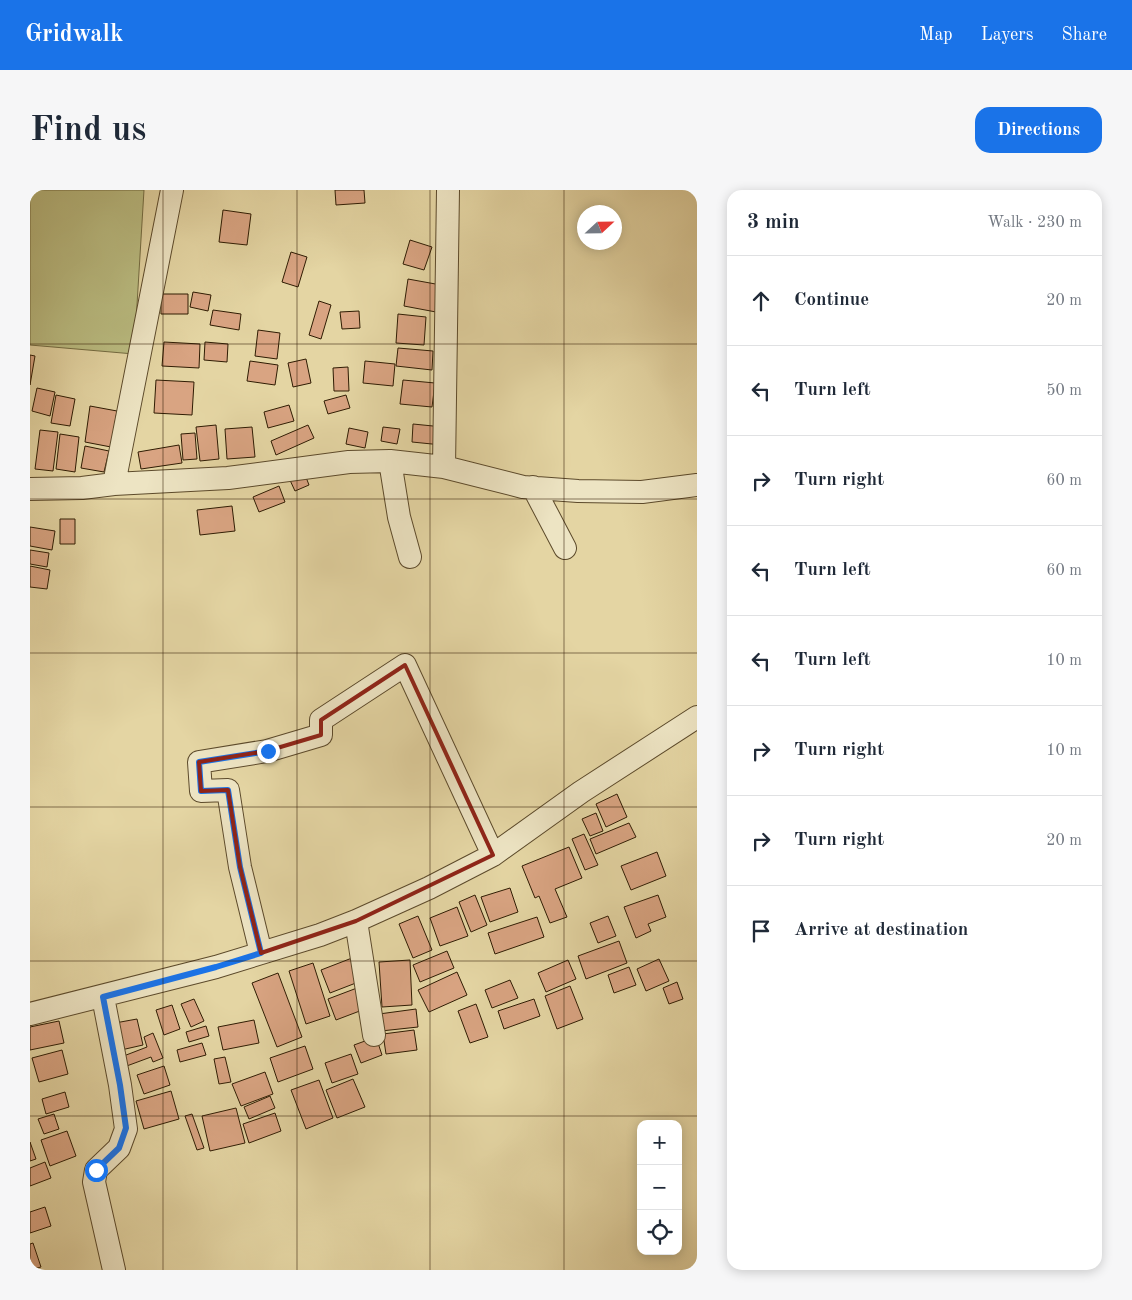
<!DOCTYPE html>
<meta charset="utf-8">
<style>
:root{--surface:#fff;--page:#f6f6f7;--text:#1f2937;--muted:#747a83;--line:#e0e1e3;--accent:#1a73e8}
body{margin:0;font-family:"Old Standard TT",serif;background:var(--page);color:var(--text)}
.controls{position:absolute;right:15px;bottom:15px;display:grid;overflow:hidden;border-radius:10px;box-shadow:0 2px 12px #0003}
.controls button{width:45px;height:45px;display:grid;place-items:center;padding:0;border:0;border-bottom:1px solid var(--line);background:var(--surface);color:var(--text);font:25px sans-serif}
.compass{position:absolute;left:547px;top:15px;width:45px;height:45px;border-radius:50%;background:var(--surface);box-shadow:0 2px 12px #0003;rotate:68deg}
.stop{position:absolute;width:15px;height:15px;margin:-11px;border:4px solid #1a73e8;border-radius:50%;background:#fff}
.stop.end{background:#1a73e8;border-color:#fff;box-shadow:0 1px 5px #0008}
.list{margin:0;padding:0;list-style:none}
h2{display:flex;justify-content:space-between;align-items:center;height:65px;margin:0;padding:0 20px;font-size:21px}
h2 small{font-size:16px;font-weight:400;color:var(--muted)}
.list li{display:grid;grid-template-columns:32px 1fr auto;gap:15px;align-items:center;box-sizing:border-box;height:90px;padding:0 20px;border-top:1px solid var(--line)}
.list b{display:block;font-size:19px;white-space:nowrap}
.list em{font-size:16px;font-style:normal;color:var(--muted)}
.icon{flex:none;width:28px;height:28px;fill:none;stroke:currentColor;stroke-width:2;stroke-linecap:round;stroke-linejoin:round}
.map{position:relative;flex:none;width:667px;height:1080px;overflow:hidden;border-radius:15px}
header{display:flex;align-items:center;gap:30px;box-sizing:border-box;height:70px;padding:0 25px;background:var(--accent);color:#fff}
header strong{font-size:24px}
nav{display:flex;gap:28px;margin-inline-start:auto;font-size:18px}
.intro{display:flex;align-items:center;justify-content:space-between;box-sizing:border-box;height:120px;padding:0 30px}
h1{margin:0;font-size:35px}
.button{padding:12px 22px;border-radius:15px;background:var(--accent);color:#fff;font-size:18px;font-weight:700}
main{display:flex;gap:30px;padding:0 30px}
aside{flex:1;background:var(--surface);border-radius:15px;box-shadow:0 2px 12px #0003}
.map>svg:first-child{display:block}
.green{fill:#babc81;stroke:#746c42}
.building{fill:#d9a482;stroke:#2f1c03}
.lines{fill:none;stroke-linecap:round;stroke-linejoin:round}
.minor-casing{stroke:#5c4a2b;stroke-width:24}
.minor{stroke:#ede4c3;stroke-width:22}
.route{stroke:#1a73e8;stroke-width:6}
.marked{fill:none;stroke:#8f2418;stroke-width:4;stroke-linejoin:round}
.grid{fill:none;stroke:#2f1c03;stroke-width:1;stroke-opacity:0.55}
</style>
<header>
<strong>Gridwalk</strong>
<nav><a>Map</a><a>Layers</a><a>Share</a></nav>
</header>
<div class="intro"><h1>Find us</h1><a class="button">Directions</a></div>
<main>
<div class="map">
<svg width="667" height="1080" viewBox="0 0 667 1080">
<rect width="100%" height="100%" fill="#e4d5a3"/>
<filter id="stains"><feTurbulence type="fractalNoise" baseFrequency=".004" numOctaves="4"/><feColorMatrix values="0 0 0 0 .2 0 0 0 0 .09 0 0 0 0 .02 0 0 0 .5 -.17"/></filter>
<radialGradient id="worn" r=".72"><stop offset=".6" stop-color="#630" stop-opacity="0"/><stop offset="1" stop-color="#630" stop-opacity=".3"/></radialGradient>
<path class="green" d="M0,0H114L104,164L0,155Z"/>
<path class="building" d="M305,0H334L335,13L306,15Z
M193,20L221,24L217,55L189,52Z
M380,50L402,57L394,80L373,74Z
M261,62L277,67L268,97L252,92Z
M378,89L411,95L406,122L374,116Z
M163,102L181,105L178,121L160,117Z
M131,104H158V124H131Z
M289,111L301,115L291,149L279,145Z
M183,120L211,124L209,140L180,135Z
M329,121L330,138L312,139L310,122Z
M368,124L396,127L394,155L366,153Z
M228,140L250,143L247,169L225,166Z
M134,152L170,154L169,178L132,176Z
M175,152L198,154L197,172L174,170Z
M368,158L403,161L402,180L366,176Z
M0,165L5,166L0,195Z
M276,169L281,193L263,197L258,173Z
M220,171L248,175L245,195L217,191Z
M335,171L365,174L363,196L333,193Z
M318,177L319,201H304L303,178Z
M126,190L164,192L162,225L124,223Z
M373,190L405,193L402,217L370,214Z
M7,198L25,202L20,226L2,221Z
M26,205L45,209L40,236L21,233Z
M316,205L320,218L298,224L294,211Z
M259,215L264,231L238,238L234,222Z
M60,216L87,221L81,257L55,252Z
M383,234L413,237L412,255L382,252Z
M186,235L189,269L170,271L166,237Z
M278,235L284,248L246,265L241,251Z
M222,237L225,267L197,269L195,239Z
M353,237L370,239L367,254L351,251Z
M319,238L338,242L335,258L316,254Z
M10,240L28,242L23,281L5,279Z
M165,243L167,269L153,270L151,244Z
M30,244L49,247L45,282L26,279Z
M149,255L152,273L111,279L108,262Z
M55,256L79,261L74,282L51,278Z
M274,282L279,295L265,301L259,288Z
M249,296L255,312L229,322L223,307Z
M202,316L205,341L170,345L167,320Z
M30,329H45V354H30Z
M0,337L25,341L22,360L0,356Z
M0,360L19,363L17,377L0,374Z
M0,376L20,380L17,399L0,397Z
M587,604L597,627L576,637L566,614Z
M566,623L573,641L560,646L552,629Z
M599,633L606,647L566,664L560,649Z
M554,644L568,675L555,680L542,649Z
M539,657L552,688L525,699L537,727L520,733L509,706L505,708L492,676Z
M627,662L636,686L601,700L591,676Z
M480,698L488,722L460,732L451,707Z
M445,705L457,735L441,742L429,712Z
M628,705L636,727L618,734L621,741L606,748L594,717Z
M427,717L438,746L410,756L400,728Z
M388,726L402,760L383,768L369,734Z
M578,726L586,746L568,753L560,733Z
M507,727L514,747L465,764L458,743Z
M589,751L597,773L556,789L548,766Z
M417,761L424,778L390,792L383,775Z
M322,768L331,791L300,803L291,780Z
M629,769L639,791L616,801L607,779Z
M380,770L382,815L352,817L349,772Z
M538,770L546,789L516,802L508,783Z
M283,773L300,826L276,834L259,781Z
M599,777L606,795L584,803L578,785Z
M427,782L437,805L399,822L388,800Z
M248,783L272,847L247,857L222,793Z
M480,790L488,808L462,818L455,800Z
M647,792L653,809L639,814L633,798Z
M540,796L553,829L527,839L515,806Z
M327,798L335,819L306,830L298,809Z
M164,809L174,831L161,837L151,814Z
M504,809L510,826L474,839L468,821Z
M446,814L458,847L440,853L428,821Z
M142,815L150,839L134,845L126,820Z
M386,819L388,837L351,841L349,824Z
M107,829L113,855L91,860L85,833Z
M224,830L229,853L193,860L188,837Z
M29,831L34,853L0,860V837Z
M176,836L179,846L159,852L156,842Z
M384,840L387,860L356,864L353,844Z
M123,843L133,868L123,872L121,867L94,877L91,867L117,857L114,847Z
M346,847L352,865L331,873L324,855Z
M172,853L176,865L150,872L147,860Z
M275,856L283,879L248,892L240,868Z
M32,860L38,884L9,892L2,868Z
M321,864L328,884L302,893L295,873Z
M195,867L201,892L189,894L184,869Z
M134,876L140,895L114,904L107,885Z
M235,882L243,904L211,916L202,894Z
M323,889L335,917L307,928L296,900Z
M289,890L303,928L276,939L261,900Z
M141,901L149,929L114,939L106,911Z
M35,902L39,917L16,924L12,909Z
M240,906L245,918L219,929L214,917Z
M206,918L215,953L180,961L172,926Z
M245,923L251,941L219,953L213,934Z
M24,924L29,939L14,944L8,929Z
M162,924L174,958L167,960L155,926Z
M37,941L46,966L20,976L11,950Z
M0,952L6,969L0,971Z
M15,972L21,988L0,996V978Z
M15,1017L21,1036L0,1043V1022Z
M3,1053L11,1077L0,1080V1054Z"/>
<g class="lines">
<defs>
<path id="minor" d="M360,271L369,327L380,367
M414,277L418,0
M84,294L142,0
M503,297L535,358
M0,299L52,298L84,294L198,288L319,272L360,271L414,277L493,297L548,301L612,302L667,295
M326,731L344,845
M231,763L210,677L198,600L171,601L169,572L237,561L291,545V530L375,475L463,665
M73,807L90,895L96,939L89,958L66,980L64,992L84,1080
M0,824L186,777L290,745L326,731L399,698L463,665L551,602L667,527"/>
</defs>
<use href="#minor" class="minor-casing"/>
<use href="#minor" class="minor"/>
</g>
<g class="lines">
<path class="route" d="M66,980L89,958L96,938L90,895L73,807L186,777L231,763L210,677L198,600L171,601L169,572L238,561"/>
</g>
<path class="marked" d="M375,475L463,665L326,731L231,763L210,677L198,600L171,601L169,572L237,561L291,545V530Z"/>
<path class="grid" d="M133,0V1080M267,0V1080M400,0V1080M534,0V1080M0,154H667M0,309H667M0,463H667M0,617H667M0,771H667M0,926H667"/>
<rect width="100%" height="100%" filter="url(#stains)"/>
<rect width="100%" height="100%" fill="url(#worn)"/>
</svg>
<div class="controls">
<button>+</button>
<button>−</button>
<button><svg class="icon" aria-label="locate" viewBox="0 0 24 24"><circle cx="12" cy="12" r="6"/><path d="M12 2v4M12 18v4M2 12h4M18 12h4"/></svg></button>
</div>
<svg class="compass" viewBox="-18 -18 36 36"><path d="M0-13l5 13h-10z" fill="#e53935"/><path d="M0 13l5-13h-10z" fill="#747a83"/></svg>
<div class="stop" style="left:66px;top:980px"></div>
<div class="stop end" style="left:238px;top:561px"></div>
</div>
<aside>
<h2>3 min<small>Walk · 230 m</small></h2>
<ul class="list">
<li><svg class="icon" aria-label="ahead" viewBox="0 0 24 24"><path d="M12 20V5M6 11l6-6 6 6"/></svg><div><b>Continue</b></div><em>20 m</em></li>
<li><svg class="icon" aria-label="left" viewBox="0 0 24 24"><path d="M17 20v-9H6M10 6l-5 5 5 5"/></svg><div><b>Turn left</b></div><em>50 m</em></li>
<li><svg class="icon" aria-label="right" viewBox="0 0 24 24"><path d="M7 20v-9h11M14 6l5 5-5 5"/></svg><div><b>Turn right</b></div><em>60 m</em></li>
<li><svg class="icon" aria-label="left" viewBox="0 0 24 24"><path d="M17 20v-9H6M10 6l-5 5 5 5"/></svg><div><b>Turn left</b></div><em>60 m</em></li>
<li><svg class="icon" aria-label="left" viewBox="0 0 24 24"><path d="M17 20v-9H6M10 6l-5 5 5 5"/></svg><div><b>Turn left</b></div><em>10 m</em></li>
<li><svg class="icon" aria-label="right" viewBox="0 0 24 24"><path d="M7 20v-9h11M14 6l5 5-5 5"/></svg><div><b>Turn right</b></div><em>10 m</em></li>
<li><svg class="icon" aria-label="right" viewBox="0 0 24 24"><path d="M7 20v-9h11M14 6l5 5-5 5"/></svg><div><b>Turn right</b></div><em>20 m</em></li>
<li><svg class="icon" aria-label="arrive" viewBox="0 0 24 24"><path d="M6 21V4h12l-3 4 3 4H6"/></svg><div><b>Arrive at destination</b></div></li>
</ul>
</aside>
</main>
